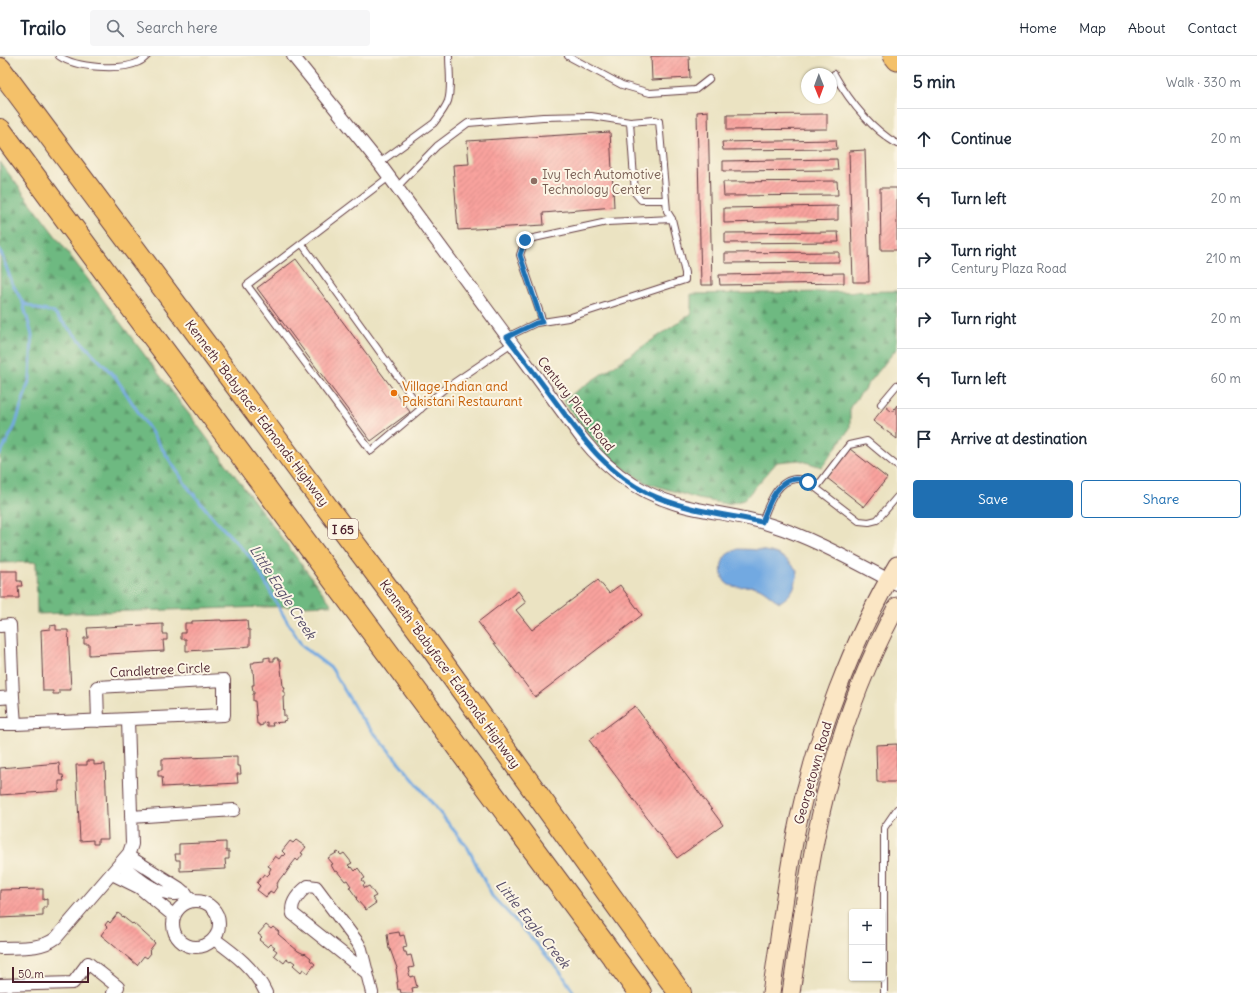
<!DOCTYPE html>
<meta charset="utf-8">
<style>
:root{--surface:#fff;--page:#f6f6f7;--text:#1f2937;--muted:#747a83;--line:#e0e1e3;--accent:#1f6fb2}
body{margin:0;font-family:Delius,sans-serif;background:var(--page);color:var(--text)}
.controls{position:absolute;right:12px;bottom:12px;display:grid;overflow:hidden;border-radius:4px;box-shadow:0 1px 3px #0004}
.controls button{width:36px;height:36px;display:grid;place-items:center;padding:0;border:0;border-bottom:1px solid var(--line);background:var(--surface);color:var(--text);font:20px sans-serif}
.compass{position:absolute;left:801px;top:12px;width:36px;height:36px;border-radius:50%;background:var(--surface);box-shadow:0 1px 3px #0004;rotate:179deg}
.scale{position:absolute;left:12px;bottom:10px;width:77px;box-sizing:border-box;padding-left:4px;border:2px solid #4a1f2b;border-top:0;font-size:11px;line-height:14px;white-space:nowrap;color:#4a1f2b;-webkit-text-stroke:3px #fcf5e5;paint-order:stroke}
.stop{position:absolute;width:12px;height:12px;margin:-9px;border:3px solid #1f6fb2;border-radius:50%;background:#fff}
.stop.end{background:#1f6fb2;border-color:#fff;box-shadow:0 1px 4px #0008}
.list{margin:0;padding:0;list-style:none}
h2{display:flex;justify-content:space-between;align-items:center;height:52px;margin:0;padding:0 16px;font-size:17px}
h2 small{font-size:13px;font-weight:400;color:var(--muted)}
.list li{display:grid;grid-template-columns:26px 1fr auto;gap:12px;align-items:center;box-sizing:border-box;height:60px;padding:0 16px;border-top:1px solid var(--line)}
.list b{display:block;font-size:15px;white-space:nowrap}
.list p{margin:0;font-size:13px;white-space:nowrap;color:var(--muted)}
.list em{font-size:13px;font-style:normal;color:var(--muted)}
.actions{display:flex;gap:8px;padding:12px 16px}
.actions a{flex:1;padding:9px 0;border:1px solid var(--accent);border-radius:4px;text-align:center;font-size:14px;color:var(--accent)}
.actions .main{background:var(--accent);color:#fff}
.icon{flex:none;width:22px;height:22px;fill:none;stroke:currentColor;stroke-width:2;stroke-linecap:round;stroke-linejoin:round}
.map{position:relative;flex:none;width:897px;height:937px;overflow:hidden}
header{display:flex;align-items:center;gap:24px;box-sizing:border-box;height:56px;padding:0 20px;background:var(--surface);border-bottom:1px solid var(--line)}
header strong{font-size:19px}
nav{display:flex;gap:22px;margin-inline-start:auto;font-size:14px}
.search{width:280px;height:36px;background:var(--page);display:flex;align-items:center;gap:10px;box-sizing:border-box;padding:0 14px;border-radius:4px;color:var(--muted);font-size:15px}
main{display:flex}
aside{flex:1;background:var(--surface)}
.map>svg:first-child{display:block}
.forest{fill:url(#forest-firs);stroke:#5c6c56}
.water{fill:#72a9e1;stroke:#5e6486}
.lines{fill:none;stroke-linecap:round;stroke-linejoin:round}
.stream{stroke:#72a9e1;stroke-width:3}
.building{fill:url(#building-hatch)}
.lane-casing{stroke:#623c42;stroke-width:8}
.street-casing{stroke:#623c42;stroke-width:14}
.secondary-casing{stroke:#623c42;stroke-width:19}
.primary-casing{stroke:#623c42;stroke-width:21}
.highway-casing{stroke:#623c42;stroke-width:24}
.lane{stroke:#fff;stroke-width:6}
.street{stroke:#fff;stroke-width:12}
.secondary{stroke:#fbe6c4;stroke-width:17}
.primary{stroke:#f4c16b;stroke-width:19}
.highway{stroke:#f4c16b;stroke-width:22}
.route{stroke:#1f6fb2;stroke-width:5}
.education-dot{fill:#8d6e63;stroke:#fcf5e5;stroke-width:1.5}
.food-dot{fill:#e8710a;stroke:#fcf5e5;stroke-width:1.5}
.labels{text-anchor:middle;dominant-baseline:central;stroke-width:4;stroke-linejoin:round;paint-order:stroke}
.shield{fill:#fcf5e5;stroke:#7f5f63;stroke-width:1}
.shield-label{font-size:12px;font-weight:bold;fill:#4a1f2b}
.education-label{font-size:13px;fill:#785e54;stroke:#fcf5e5;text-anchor:start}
.food-label{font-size:13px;fill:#c56008;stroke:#fcf5e5;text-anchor:start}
.street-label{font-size:13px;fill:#4a1f2b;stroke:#fcf5e5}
.water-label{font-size:14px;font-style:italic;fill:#584f6b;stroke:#fcf5e5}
</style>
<header>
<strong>Trailo</strong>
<div class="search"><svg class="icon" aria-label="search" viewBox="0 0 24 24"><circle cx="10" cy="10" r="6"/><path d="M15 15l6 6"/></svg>Search here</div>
<nav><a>Home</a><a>Map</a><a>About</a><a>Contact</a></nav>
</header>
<main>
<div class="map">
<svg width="897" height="937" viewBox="0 0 897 937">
<defs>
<pattern id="forest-firs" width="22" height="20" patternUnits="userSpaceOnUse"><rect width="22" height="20" fill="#6eb981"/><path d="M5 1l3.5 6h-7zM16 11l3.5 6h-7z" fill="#5c966a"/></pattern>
<pattern id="building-hatch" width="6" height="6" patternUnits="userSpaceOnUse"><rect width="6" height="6" fill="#f9a39e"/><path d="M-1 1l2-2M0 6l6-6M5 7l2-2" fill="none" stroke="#cc8481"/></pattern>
</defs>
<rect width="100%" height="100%" fill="#fcf5e5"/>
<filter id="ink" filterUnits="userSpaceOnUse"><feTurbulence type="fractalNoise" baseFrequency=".025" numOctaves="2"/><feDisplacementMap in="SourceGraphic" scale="8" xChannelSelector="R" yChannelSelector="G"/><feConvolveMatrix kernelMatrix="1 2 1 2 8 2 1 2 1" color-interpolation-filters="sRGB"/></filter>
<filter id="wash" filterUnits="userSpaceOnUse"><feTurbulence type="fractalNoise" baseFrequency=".012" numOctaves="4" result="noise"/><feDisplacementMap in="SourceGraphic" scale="16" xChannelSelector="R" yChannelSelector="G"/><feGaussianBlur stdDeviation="0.9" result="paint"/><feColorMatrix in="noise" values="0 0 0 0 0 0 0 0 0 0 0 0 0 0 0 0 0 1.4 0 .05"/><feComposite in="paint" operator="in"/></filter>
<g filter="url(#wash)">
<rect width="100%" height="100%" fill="#ebe3c2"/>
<path class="forest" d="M0,106L332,549L37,558L36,506L0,507Z
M897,235V292L850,351V372L822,411L799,404L777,406L744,444L727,448L698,443L644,426L603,397L563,344L691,258V238Z"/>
<path class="water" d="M738,493C763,494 782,493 798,516C795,531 793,538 780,546C771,542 767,535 757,531C749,529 738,532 732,530C720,527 719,510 725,501C727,497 734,495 738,493Z"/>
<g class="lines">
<path class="stream" d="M0,194L12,227L23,247L37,253L53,256L116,322L186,429L215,464L253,504L282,557L302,590L332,613L359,659L413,723L468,792L492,840L528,878L562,918L574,937
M0,398L15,370L30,322L32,279L23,247"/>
</g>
<g id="blocks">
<path class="building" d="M651,0H689L690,22L652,24Z
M708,55L712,229H701L697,56Z
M827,58V73L727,74V59Z
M610,76L614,151L543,157L544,169L458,174L453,109L469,108L467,85Z
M836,84L837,93L723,94L722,86Z
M865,94L869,226H853L849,95Z
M837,103L838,114L723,115V105Z
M837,125L838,139L724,140L723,126Z
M880,132H897V194H881Z
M838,150V164L724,167V152Z
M838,176L839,186L725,187V177Z
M839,196V206L725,207V197Z
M296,203L410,356L371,385L257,232Z
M844,217V227L720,229L719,219Z
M897,349V383L873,365L885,350L892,356Z
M850,393L887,422L864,451L827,422Z
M0,515H17V525H21L22,530H18L19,542H0Z
M598,524L609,537L620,529L642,559L535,641L478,566L518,535L526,546L516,554L532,574Z
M221,564V565L247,564L248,574H250V590L241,591V592L186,595V583H181V577H185V567H192V565Z
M163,568V578H167V584H163L164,595L89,599V588H84V582H88L87,572Z
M56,569V574H68L71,634H59V638H53V635H43L41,574L50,573V570Z
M270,601V605H274V602H278V604H280L283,630H284L285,633L283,634V636H285V641H283L284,660H286V664L283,665L284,666L272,667L273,670H267V666L263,667V669L259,670V668H257L255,645H253V638H254V635H253L252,629H254L253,613H252L251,607H254V606L264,605V602Z
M635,650L723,769L677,802L589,684Z
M897,688V726H877L876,689Z
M237,700V710H240L241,718H237L238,727L163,731L162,720H158V714H162V703Z
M87,705H94V709L105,708L108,783H98V788H93V784L80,785L76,709H87Z
M59,707L60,719H63L64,725H59V735L0,739V712Z
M296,784L306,791L301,797L303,798L298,805L296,803L292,808L284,820L283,819L279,824L276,830L277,831L273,837L270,835L266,841L257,834L260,830L257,827L264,818L267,820L270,817L269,816L271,812L268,810L275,800L279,803L282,799L283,800L285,798L282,795L290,785L293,787Z
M226,786V795H229V803H225L226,813L180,815V804H176L175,798H179V788Z
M338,796L341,799L344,797L352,807L348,809L351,812L352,811L355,815L358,812L365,822L362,824L365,828L363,829L365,832L369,830L376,840L372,842L376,847L366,854L356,843L357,842L349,831L351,830L347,824L345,825L337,815L335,816L331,809L333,808L328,802Z
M43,833V844L47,843V851H43V860L0,862V834Z
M118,857L132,868L133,867L155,887L149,895L151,897L147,902L144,900L137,909L101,879L107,871L105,869L108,865L110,867Z
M266,869L271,873L273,871L279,876L278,878L298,895L304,898L305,897L311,902L310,904L315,908L308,917L303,913L301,916L293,909L295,907L291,904L290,905L287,903L284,907L274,899L277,895L273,892L275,891L271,888L268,891L259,884L262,881L258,878Z
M399,876L400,880L404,879L407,891L403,892L404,896H406L407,900L411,899L414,911L409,912L410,916L409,917L410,921L414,920L417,931L412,932L413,937H401L400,933L398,934L397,926H398L396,913L397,912L390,893H389L387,878Z"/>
</g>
</g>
<g filter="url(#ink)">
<use href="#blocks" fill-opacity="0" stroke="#623c42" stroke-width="1"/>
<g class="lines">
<defs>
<path id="lane" d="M59,0C76,12 120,15 139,6C142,5 145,2 147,0
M568,0L622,29L650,37L695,34L709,23
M834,18C850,46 869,71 897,88
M630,66L635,137L641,144H666
M379,107L434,67C439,60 445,53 448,45C452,32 449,14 449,0
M389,121L247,229L371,395L443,334L512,287
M397,131L437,90L468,67L543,61L591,60L630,66L654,64L659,65L667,155L672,163L685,217V224L568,262L536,267L507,281
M302,188L421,353
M543,266L520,199L525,184L607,166L672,163
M881,348L897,329
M816,432L849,389L867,385L897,410
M762,466C768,450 777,421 799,423C802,423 805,425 808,426L859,465L869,466L877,464L897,441
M884,937V772L897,753"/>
<path id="street" d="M293,0L379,107L581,381C611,419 649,444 697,453C721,458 747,461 771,469C813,482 858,508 897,528
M0,570L10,569L13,641L0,642
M13,641L15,668
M0,668H15L224,659V624L97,631L98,665
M131,761L234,754
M128,800L179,832L194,845
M121,808C136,820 153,837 173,838C177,838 182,837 186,837
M112,818L140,832L174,860
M308,830L316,831L358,887L361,893L367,917L293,858C289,847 300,836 308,830Z
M173 868a23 23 0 1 1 46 0a23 23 0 1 1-46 0Z
M214,883C235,898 255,913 266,937
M0,892C19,891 40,894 56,882L129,797L132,788L128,664
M367,917L372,937
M0,929L73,927L88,907L118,931L113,937"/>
<path id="secondary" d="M771,937C780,880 786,823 798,766C816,682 852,584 897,509
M791,937C799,883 806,829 817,775C833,697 859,620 897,550"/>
<path id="primary" d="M893,0L897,5"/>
<path id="highway" d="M0,13L429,588L680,937
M0,74L640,937"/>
</defs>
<use href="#lane" class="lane-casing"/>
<use href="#street" class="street-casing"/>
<use href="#secondary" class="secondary-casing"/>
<use href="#primary" class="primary-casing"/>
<use href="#highway" class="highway-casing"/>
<use href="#lane" class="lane"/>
<use href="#street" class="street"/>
<use href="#secondary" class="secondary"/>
<use href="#primary" class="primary"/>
<use href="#highway" class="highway"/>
</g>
</g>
<g class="lines" filter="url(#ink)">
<path class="route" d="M525,184L520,199L542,266L536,267L507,281C524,303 541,326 558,349C584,384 607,417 647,437C683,454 723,458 762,466C768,450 777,421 799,423C802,423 805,425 808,426"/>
</g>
<circle class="education-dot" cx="534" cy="125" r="4"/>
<circle class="food-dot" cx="394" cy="337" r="4"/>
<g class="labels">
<rect class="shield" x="328" y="463" width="30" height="20" rx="3"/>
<g class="shield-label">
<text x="343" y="473">I 65</text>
</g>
<g class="education-label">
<text x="542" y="118">Ivy Tech Automotive<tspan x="542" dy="15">Technology Center</tspan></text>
</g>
<g class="food-label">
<text x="402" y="330">Village Indian and<tspan x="402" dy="15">Pakistani Restaurant</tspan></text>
</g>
<g class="street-label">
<text transform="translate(576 348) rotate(52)">Century Plaza Road</text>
<text transform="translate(257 357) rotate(53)">Kenneth "Babyface" Edmonds Highway</text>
<text transform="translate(160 614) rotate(-3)">Candletree Circle</text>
<text transform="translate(450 618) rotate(54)">Kenneth "Babyface" Edmonds Highway</text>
<text transform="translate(813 717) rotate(-74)">Georgetown Road</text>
</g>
<g class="water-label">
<text transform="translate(283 536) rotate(57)">Little Eagle Creek</text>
<text transform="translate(533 868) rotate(51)">Little Eagle Creek</text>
</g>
</g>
</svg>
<div class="controls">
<button>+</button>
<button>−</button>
</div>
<svg class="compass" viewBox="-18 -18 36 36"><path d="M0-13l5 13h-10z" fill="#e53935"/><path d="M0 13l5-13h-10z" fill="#747a83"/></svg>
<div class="scale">50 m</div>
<div class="stop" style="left:808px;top:426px"></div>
<div class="stop end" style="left:525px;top:184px"></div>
</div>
<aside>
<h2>5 min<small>Walk · 330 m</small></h2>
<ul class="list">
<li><svg class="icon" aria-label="ahead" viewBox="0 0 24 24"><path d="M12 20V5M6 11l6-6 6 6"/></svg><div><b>Continue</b></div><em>20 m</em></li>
<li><svg class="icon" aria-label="left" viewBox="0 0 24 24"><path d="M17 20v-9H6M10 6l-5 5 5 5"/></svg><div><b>Turn left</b></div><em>20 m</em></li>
<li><svg class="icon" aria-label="right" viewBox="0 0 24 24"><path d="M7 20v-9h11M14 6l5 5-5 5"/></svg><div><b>Turn right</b><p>Century Plaza Road</p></div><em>210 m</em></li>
<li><svg class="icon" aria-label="right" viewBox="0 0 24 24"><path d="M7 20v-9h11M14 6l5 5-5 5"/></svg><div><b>Turn right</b></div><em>20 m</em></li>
<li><svg class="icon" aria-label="left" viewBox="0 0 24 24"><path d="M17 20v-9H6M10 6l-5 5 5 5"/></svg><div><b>Turn left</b></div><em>60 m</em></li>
<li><svg class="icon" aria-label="arrive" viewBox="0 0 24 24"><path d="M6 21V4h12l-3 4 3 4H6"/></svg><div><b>Arrive at destination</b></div></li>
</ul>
<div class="actions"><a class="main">Save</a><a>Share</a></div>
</aside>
</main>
